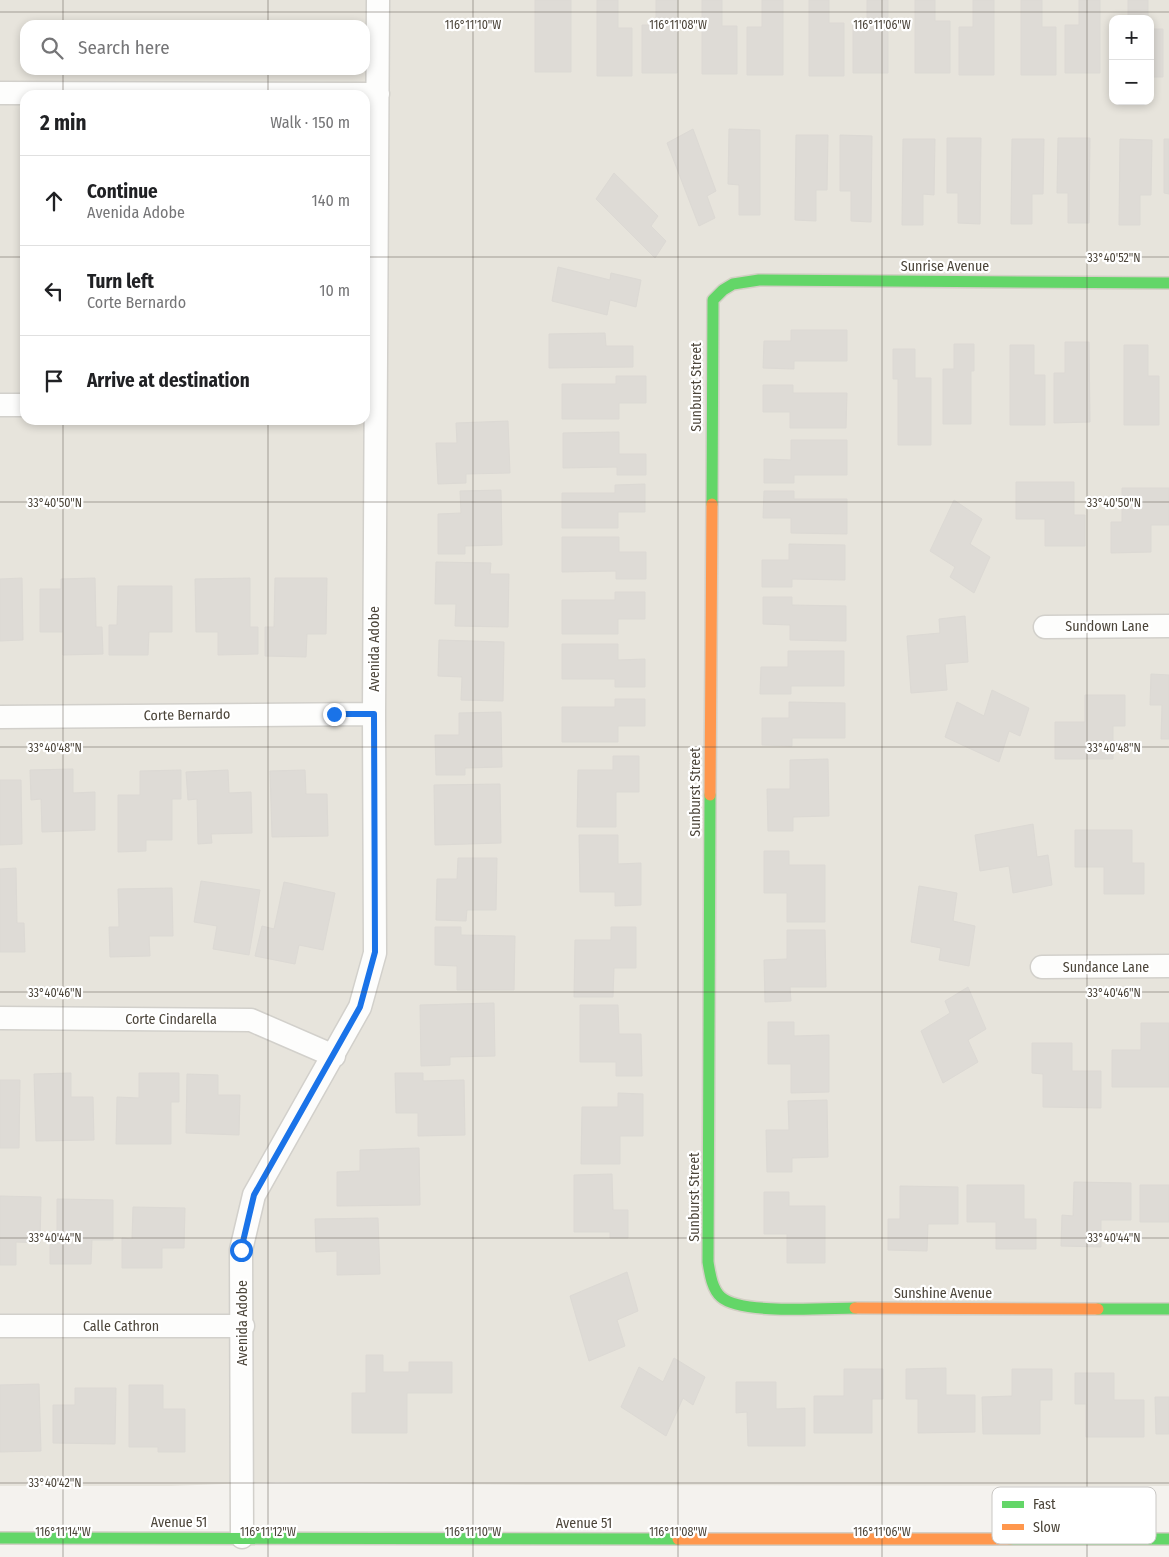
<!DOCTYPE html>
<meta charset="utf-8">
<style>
:root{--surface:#fff;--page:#f2f2f2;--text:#202124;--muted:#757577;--line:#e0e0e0}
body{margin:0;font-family:"Fira Sans Condensed",sans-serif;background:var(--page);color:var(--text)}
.controls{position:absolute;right:15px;top:15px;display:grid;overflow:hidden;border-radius:10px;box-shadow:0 2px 8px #0003}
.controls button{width:45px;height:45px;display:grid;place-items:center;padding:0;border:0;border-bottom:1px solid var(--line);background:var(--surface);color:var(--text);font:25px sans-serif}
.stop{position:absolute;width:15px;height:15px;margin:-11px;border:4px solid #1a73e8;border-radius:50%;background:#fff}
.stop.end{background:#1a73e8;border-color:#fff;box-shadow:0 1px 5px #0008}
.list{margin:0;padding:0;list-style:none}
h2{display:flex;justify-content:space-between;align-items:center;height:65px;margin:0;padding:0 20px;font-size:21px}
h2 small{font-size:16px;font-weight:400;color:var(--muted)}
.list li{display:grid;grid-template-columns:32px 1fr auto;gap:15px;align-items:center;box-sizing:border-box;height:90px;padding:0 20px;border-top:1px solid var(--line)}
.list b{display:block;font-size:19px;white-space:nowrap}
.list p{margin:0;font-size:16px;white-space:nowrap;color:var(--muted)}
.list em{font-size:16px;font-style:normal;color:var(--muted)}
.icon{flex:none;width:28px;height:28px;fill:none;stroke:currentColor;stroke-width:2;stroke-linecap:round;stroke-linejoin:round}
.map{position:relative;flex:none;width:1169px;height:1557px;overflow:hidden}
.search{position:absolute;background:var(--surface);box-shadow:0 2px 8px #0003;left:20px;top:20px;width:350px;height:55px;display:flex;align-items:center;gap:12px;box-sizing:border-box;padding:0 18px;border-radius:15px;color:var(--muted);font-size:19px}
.panel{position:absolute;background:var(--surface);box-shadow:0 2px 8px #0003;left:20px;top:90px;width:350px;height:335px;border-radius:15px}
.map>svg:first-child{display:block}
.residential{fill:#e7e4dc;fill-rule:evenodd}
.building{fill:#dedbd6;stroke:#dcd9d4}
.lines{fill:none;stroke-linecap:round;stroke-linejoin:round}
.street-casing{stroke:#d2d0cb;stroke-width:25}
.fast-casing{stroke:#d3cfc5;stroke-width:14}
.slow-casing{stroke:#d3cfc5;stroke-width:14}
.street{stroke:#fdfdfc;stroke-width:22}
.fast{stroke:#63d668;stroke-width:11}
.slow{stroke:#ff974d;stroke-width:11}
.route{stroke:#1a73e8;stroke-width:6}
.ticks{fill:none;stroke:#4b4439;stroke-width:1;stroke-opacity:0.45}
.labels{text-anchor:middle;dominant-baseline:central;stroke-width:4.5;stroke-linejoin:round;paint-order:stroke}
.street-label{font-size:14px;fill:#4b4439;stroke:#fff}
.key{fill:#fff;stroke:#c9c7c4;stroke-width:1}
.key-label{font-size:14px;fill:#4b4439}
.ticks-label{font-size:12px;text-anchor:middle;fill:#4b4439;stroke:#fff;stroke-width:4.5;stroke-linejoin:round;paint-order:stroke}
</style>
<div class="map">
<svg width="1169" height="1557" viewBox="0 0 1169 1557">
<rect width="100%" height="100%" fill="#f4f2ee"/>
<path class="residential" d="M0,0H1169V1486L528,1485L276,1482L171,1486H0ZM1113,19H1150V101H1113ZM25,25H365V70H25ZM25,95H365V420H25Z"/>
<path class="building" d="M535,0H571V72H535Z
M597,0H618V28H632V76H597Z
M656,0H677V73H642V25H656Z
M702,0H722V26H737V74H702Z
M762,0H783V75H747V27H762Z
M809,0H829V23H844V76H809Z
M867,0H888V73H853V25H867Z
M915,0H935V21H950V73H915Z
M973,0H994V75H959V27H973Z
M1021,0H1042V27H1056V75H1021Z
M1079,0H1100V73H1065V25H1079Z
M1128,0H1148V19H1128Z
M1150,29H1163V77H1150Z
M693,129L716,191L707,196L715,218L699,226L667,143Z
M729,129L760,130V215H739V185L728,184Z
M796,135H828L827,190H816V221L795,220Z
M840,135L872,136L871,222L851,221V191H840Z
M947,138H981L980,224L958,223V193H947Z
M1058,138H1090L1089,223H1068V193H1057Z
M903,139H935L934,195L923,194V225H902Z
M1012,139H1044L1043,194H1032V224H1011Z
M1120,139L1152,140L1151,195H1140V225H1119Z
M1164,139H1169V194L1164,193Z
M614,173L658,216L651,226L666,241L655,258L596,199Z
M558,267L610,280L611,273L641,280L636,307L610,300L607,315L552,301Z
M791,330H847V361H794V369L763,368L764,341H791Z
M605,333L606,346H633V367L549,368V334Z
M1065,342H1089L1090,422L1054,423V373H1065Z
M954,344H974V371H971V424H943V369H954Z
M1010,345H1034V375H1045V425H1010Z
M1124,345H1148V376H1159V425H1124Z
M893,349H915V378H931V445H898V379H893Z
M616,376H646V403H619V419H562V384H616Z
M763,385H793V393H847L846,428H790V412H763Z
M508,421L510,473L466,474V483L438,484L436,443H457L456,423Z
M619,432V454H646V475H617V467L563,468V433Z
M791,440H847V475H794V483H764V459L791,460Z
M1016,482H1074V515H1085V546H1045V519H1016Z
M645,484V512H618V528H562V493H615V485Z
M1122,488H1169V525H1151V552L1111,553V522H1122Z
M501,490L502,545L465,546V554H438V514L461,513L460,491Z
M764,491H794V499H847V534L791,533V518H763Z
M954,500L982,519L970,544L990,557L974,593L950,577L955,567L930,551Z
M562,537H619V552H646V579H616V571L562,572Z
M789,544L845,545V580L792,579V587H762V560H789Z
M436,562L491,563L490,574H509L508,627L455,626L456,604H435Z
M22,578L23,640L0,641V579Z
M95,578L96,627H102L103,654L63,655V632H40V589H61V579Z
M250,578V627H258V654L218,655V632H196L195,579Z
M275,578H327L326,634H307L306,657L265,656V627H274Z
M118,586H172V632H149L148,655H109V625H117Z
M615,592H645V619H618V634H562V600H615Z
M763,597H792V605L846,606V641L790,640V625L763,624Z
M965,616L968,662L945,664L947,690L911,693L907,636L940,633L939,619Z
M439,640L504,642L503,701L461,700L462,677L438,676Z
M562,644H618V660L645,659V687H615V679H562Z
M788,651H844V686H791V694H760L761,667H788Z
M1151,674L1169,675V739H1161L1162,705H1150Z
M992,690L1029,708L1020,736L1009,731L999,762L945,737L957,702L984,716Z
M1085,695H1125V726H1113V759H1055V722H1085Z
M615,699H645V726H618V742H562V707H615Z
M789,702L845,703V738H792V746L762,745V718H789Z
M501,712L502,767L465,768V775H436L435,735H459V713Z
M613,756H639V792H616V827H577L578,770H613Z
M828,759L829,816L793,817V831H768L767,789H790V760Z
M73,769V793L95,792V830L42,832L41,799L31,800L30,770Z
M181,770V799H172V840H146V851L118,852V795H140V771Z
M228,770L229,793L251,792L252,833L211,834L212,843L198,844L197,799L188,800L186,772Z
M305,770L306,794H327L328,836L272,837L270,771Z
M0,780H21L22,844L0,845Z
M500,784L501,843L435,845L434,785Z
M1033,824L1037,857L1048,855L1052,885L1013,893L1009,866L980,871L975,835Z
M1075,830H1132V863H1144V894H1104V867H1075Z
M579,835H618V864L641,863V905L615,906V892H580Z
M764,851H789V865H825V922H787V893H764Z
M458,858H497L496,910H467L466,921L436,920L437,879H457Z
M16,868L17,923H24L25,952H0V869Z
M201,881L260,890L249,955L213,949L217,926L194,922Z
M284,882L335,893L323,950L299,945L295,964L255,956L262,926L274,929Z
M919,886L957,893L953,921L975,926L969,966L939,960L941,948L911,942Z
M172,888L173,936H149L150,956L110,957L109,927H119L118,889Z
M435,927H461V935L515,936L514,990H457V966L435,965Z
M611,927H636V968H614L613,997H574L575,940H611Z
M787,930H825L826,987H790L791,1001L765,1002L764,960L787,959Z
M968,987L986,1029L968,1040L978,1062L943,1083L921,1031L950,1013L945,1001Z
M494,1003L495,1056L450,1057V1065L421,1066L420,1005Z
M580,1005H618L619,1034H641L642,1076H616V1062H580Z
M768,1022H794V1036L829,1035V1092L791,1093V1064H768Z
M1141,1023H1169V1087H1112V1050H1141Z
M1032,1043H1072V1071H1101V1108L1043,1107V1074L1032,1073Z
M71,1073V1097H93L94,1140L36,1141L34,1074Z
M139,1073H179V1102H171V1144H116L117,1097L139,1098Z
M395,1073H423V1081L464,1080L465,1135L418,1136V1113H396Z
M187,1074L218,1075V1095H240L239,1135L186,1133Z
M0,1080H20L19,1148H0Z
M618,1093L643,1094V1136H620V1164H581L582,1107H618Z
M827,1100L828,1157L792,1158V1172H767L766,1130H789L788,1101Z
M419,1148L420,1205L337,1206V1172L360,1171V1150Z
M612,1174L613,1210H628V1238H610V1232H574V1175Z
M1074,1182L1131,1183V1220H1101V1247L1061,1246L1062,1215L1073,1216Z
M967,1185H1024V1219H1036V1249H996V1222H967Z
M1140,1185H1169V1222H1140Z
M900,1186L958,1187V1224H928L927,1251L888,1250V1219H900Z
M764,1192H789V1206H825V1263H787V1234H764Z
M0,1196L41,1197L40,1243L16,1242V1265H0Z
M57,1199L113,1200V1240H92L91,1264H50V1234H57Z
M133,1207L185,1208L184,1248H162V1268H122V1238L132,1239Z
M378,1218L380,1274L337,1275V1251L316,1252L315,1219Z
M627,1272L638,1311L617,1320L625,1346L589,1361L570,1296Z
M366,1355H383V1372H409V1362H452V1393H407V1433H352V1393H366Z
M674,1358L705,1377L693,1405L683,1398L666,1436L621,1407L639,1367L663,1382Z
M946,1368V1395H975V1432L918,1433V1399H906V1369Z
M844,1369H883V1399H872V1433H814V1396H844Z
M1012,1369H1052V1400H1040V1434H983L982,1397L1012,1396Z
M1075,1373H1114V1400H1144V1437H1086V1404H1075Z
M736,1382H776V1409L805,1408V1446H748L747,1412L736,1413Z
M39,1384L41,1451L0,1452V1385Z
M129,1385H163V1409H185V1452H158V1447H129Z
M75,1388H116L115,1444L53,1443V1405H75Z
M1155,1397H1169V1434H1156Z"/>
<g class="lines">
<defs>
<path id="street" d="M0,93L378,94
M0,405H25
M1045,627L1169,626
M0,717L374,714
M1042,967L1169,966
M0,1018L251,1020L334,1056
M0,1326H243
M242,1537L241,1250L254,1195L360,1007L375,953L374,714L378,0"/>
<path id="fast" d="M712,504L713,300L723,290L733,284L759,280L1169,283
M710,795L708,1262C710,1274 712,1289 721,1297C741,1315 827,1308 855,1308
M1098,1309H1169
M0,1538L678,1539
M1010,1539H1169"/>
<path id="slow" d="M710,795L712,504
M855,1308L1098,1309
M678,1539H1010"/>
</defs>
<use href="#street" class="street-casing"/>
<use href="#fast" class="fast-casing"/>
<use href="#slow" class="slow-casing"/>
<use href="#street" class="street"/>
<use href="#fast" class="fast"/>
<use href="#slow" class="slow"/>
</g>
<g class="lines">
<path class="route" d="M241,1250L254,1195L360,1007L375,952L374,714H334"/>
</g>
<path class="ticks" d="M63,0V25M268,0V25M473,0V1557M678,0V1557M882,0V1557M1087,0V1557M0,12H1169M63,70V95M268,70V95M0,257H25M365,257H1169M63,420V1557M268,420V1557M0,502H1169M0,747H1169M0,992H1169M0,1238H1169M0,1483H1169"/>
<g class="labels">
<g class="street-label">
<text x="945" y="266">Sunrise Avenue</text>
<text transform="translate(696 387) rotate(-90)">Sunburst Street</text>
<text x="1107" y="626">Sundown Lane</text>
<text transform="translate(374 649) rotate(-90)">Avenida Adobe</text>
<text transform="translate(187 715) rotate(-1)">Corte Bernardo</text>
<text transform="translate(695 792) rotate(-90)">Sunburst Street</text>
<text x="1106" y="967">Sundance Lane</text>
<text x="171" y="1019">Corte Cindarella</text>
<text transform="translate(694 1197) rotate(-90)">Sunburst Street</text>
<text x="943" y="1293">Sunshine Avenue</text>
<text transform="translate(242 1323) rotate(-90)">Avenida Adobe</text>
<text x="121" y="1326">Calle Cathron</text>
<text x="179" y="1522">Avenue 51</text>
<text x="584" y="1523">Avenue 51</text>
</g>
</g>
<rect x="992" y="1487" width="164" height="57" rx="8" class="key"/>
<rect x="1002" y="1501" width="22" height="7" fill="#63d668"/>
<rect x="1002" y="1524" width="22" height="6" fill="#ff974d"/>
<g class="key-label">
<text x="1033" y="1509">Fast</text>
<text x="1033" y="1532">Slow</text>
</g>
<g class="ticks-label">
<text x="473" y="29">116°11'10"W</text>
<text x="678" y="29">116°11'08"W</text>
<text x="882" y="29">116°11'06"W</text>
<text x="1114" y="262">33°40'52"N</text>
<text x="55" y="507">33°40'50"N</text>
<text x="1114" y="507">33°40'50"N</text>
<text x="55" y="752">33°40'48"N</text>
<text x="1114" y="752">33°40'48"N</text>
<text x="55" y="997">33°40'46"N</text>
<text x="1114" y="997">33°40'46"N</text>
<text x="55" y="1242">33°40'44"N</text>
<text x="1114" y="1242">33°40'44"N</text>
<text x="55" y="1487">33°40'42"N</text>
<text x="63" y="1536">116°11'14"W</text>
<text x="268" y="1536">116°11'12"W</text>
<text x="473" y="1536">116°11'10"W</text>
<text x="678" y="1536">116°11'08"W</text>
<text x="882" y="1536">116°11'06"W</text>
</g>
</svg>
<div class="controls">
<button>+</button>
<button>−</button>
</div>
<div class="stop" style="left:241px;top:1250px"></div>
<div class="stop end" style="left:334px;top:714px"></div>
<div class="search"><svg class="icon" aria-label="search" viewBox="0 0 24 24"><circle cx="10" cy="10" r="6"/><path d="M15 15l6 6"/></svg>Search here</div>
<section class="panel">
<h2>2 min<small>Walk · 150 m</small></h2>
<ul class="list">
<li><svg class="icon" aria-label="ahead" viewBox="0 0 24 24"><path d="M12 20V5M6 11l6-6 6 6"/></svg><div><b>Continue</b><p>Avenida Adobe</p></div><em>140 m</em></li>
<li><svg class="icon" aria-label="left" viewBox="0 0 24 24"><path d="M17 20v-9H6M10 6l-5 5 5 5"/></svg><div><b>Turn left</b><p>Corte Bernardo</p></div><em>10 m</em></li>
<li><svg class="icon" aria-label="arrive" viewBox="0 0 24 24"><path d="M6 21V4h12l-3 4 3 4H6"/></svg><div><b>Arrive at destination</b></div></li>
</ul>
</section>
</div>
